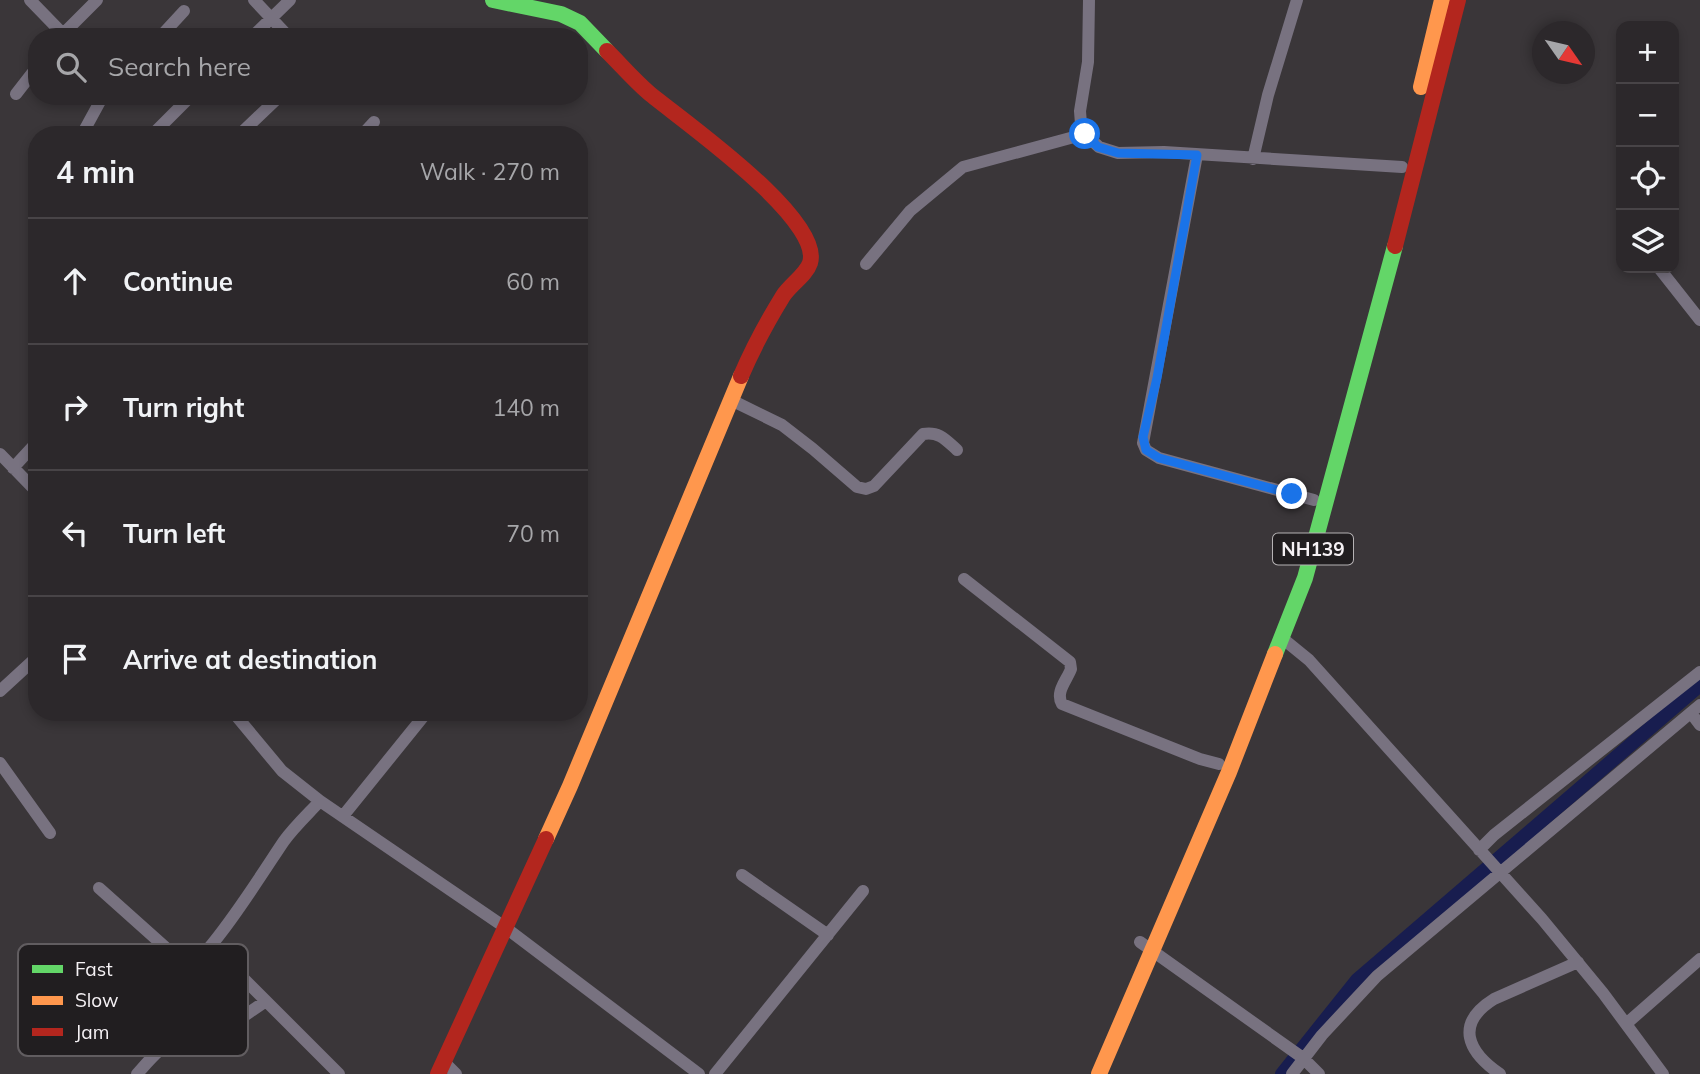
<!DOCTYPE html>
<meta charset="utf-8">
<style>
:root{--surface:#2c282b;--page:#383437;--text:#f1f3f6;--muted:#a6a6a9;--line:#484447}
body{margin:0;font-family:Mulish,sans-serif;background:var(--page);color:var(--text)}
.controls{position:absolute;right:21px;top:21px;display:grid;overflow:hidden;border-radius:14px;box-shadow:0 4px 10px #0003}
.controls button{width:63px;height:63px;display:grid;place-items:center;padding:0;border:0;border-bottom:2px solid var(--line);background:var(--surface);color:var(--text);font:35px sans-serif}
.compass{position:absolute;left:1532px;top:21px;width:63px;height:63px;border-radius:50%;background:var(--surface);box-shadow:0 4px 10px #0003;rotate:124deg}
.stop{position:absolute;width:21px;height:21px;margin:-16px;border:5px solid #1a73e8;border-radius:50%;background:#fff}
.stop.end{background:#1a73e8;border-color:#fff;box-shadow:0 2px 7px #0008}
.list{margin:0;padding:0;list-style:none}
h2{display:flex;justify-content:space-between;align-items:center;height:91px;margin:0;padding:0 28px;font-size:30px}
h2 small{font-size:23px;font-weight:400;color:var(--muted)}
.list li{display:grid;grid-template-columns:46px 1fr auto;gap:21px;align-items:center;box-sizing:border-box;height:126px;padding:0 28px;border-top:2px solid var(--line)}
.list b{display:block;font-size:26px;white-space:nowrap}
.list em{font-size:23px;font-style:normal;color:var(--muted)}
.icon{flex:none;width:38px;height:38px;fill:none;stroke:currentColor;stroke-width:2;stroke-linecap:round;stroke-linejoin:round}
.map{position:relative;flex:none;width:1700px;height:1074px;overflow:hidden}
.search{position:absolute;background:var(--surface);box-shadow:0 4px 10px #0003;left:28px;top:28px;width:560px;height:77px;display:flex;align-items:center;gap:18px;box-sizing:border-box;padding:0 24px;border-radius:28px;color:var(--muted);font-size:26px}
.panel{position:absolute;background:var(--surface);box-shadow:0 4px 10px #0003;left:28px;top:126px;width:560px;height:595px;border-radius:28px}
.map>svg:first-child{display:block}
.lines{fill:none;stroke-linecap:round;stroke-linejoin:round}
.canal{stroke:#181d4f;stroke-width:14}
.street{stroke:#787280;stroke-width:12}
.fast{stroke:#63d668;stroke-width:16}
.slow{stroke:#ff974d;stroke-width:16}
.jam{stroke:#b3261e;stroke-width:16}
.route{stroke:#1a73e8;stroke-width:9}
.labels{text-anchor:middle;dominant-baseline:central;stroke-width:5;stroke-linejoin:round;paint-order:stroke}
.shield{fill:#211e20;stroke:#b5b2b4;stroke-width:2}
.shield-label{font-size:19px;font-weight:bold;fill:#f5f1f4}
.key{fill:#211e20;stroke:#615d60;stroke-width:2}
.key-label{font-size:19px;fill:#f5f1f4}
</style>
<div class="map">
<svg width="1700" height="1074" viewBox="0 0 1700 1074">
<rect width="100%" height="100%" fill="#3a3639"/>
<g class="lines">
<path class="canal" d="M1282,1074L1357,980L1700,685"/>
<path class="street" d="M30,0L63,34
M254,0L289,37
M1089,0L1088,62L1080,111L1081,124L1085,134L1099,147L1118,153L1164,152L1402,167
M60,37L97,0
M160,37L184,11
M252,37L290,0
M16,94L37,67
M85,129L103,96
M152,135L191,96
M239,135L280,96
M362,135L374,122
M1197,155L1143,443L1146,450L1159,458L1314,500
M1253,159L1268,95L1297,0
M866,264L910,211L963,167L1085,134
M1659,268L1700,320
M731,400L782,425L813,449L857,487L866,489L874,486L923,434C939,431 946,440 957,450
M0,454L37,492
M13,468L37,442
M964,579L1070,662L1071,669C1067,680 1055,692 1062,704L1200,759L1219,764
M1282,638L1309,660L1542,919L1603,993L1663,1074
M0,691L37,657
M233,712L282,771L320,801L506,928L699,1074
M1691,713L1700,725
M0,763L50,833
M343,816L427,712
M1479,850L1494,835L1700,672
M742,875L828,935
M99,888L165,947L184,969C206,965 268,864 284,841C294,827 308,814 320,801
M1140,942L1303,1058L1319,1074
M211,946L339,1074
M1626,1024L1700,959
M443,1061L456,1074
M137,1074C148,1062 164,1041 181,1039C191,1038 199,1043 209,1040L266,1001
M715,1074L863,891
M1292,1074L1322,1035L1377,976L1700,705
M1500,1074C1468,1052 1454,1024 1494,999L1578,962"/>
<path class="fast" d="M493,0L561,14L580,23L607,51
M1275,654L1305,578L1395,246"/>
<path class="slow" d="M1421,87L1442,0
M546,839L570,786L741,376
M1099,1074L1229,772L1275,654"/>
<path class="jam" d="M607,51C621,65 634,80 649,93C680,119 824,219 810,263C806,275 790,285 783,296C767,322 753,348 741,376
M1395,246L1458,0
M438,1074L546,839"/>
</g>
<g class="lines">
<path class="route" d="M1085,134L1098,147L1118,153L1197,155L1157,378L1143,437L1146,450L1159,458L1292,494"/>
</g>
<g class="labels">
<rect class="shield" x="1273" y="533.5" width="80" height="31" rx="5"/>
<g class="shield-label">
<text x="1313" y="549">NH139</text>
</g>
</g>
<rect x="18" y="944" width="230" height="112" rx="10" class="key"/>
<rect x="32" y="965" width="31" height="8" fill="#63d668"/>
<rect x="32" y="996" width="31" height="9" fill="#ff974d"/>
<rect x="32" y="1028" width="31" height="8" fill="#b3261e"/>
<g class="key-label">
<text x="75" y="976">Fast</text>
<text x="75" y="1007">Slow</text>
<text x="75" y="1039">Jam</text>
</g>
</svg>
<div class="controls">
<button>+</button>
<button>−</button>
<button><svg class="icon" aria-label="locate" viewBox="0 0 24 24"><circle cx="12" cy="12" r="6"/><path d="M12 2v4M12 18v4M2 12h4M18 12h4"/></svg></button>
<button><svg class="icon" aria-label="layers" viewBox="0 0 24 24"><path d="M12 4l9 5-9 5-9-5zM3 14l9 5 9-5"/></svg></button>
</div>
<svg class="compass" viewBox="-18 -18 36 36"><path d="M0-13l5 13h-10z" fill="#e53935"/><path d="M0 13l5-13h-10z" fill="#a6a6a9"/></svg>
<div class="stop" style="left:1085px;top:134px"></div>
<div class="stop end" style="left:1292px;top:494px"></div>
<div class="search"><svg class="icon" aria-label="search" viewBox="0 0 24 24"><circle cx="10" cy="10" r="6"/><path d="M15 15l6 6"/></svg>Search here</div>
<section class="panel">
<h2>4 min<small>Walk · 270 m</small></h2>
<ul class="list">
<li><svg class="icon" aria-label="ahead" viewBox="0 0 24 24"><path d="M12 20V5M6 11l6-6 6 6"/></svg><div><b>Continue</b></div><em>60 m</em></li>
<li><svg class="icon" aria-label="right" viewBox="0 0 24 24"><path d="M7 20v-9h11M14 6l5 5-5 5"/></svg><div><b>Turn right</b></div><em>140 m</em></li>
<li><svg class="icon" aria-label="left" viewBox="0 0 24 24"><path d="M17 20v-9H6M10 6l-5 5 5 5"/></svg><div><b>Turn left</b></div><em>70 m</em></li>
<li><svg class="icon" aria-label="arrive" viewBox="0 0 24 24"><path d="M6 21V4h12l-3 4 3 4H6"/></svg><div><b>Arrive at destination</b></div></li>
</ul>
</section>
</div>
